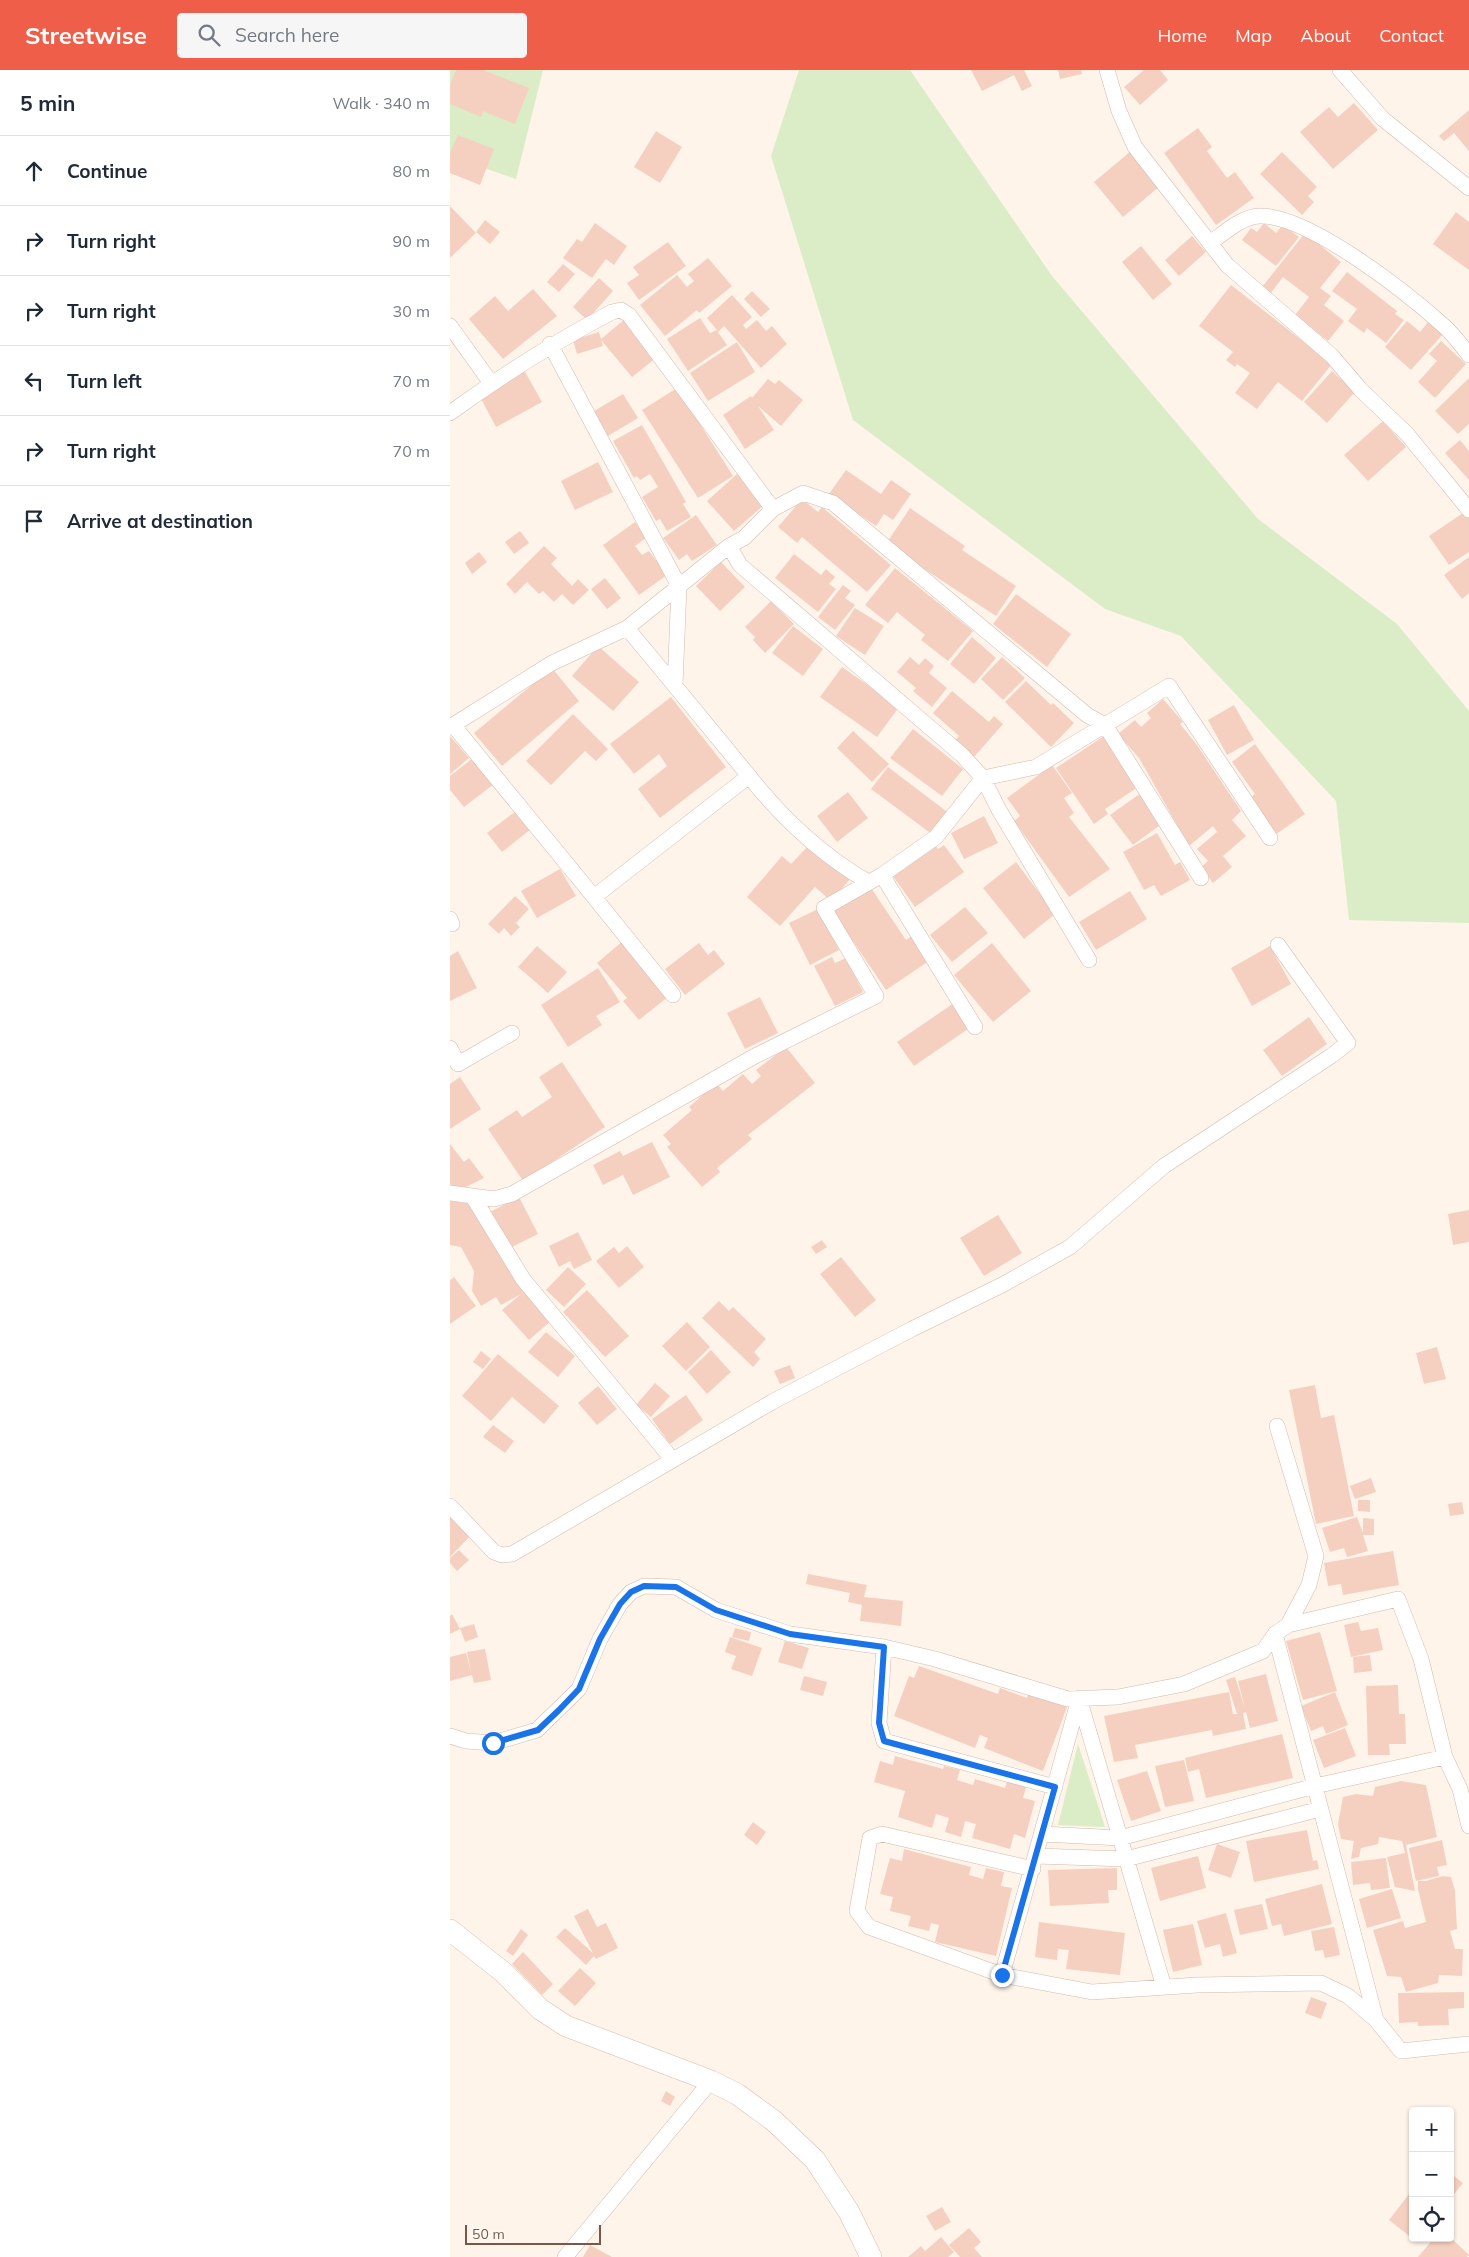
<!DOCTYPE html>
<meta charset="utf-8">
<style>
:root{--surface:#fff;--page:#f6f6f7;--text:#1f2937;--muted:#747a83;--line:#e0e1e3;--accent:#ee5e49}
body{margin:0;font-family:Mulish,sans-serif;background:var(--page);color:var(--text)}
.controls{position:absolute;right:15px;bottom:15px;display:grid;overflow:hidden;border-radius:5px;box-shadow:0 1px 4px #0004}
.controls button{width:45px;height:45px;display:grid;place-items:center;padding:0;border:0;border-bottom:1px solid var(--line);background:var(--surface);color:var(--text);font:25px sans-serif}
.scale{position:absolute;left:15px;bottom:12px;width:136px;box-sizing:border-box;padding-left:5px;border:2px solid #7b574a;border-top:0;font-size:14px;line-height:18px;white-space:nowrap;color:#7b574a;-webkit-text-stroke:4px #fff8f1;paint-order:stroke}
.stop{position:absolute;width:15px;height:15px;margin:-11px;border:4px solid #1a73e8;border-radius:50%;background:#fff}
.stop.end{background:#1a73e8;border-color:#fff;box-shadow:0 1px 5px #0008}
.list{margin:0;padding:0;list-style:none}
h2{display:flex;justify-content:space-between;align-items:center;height:65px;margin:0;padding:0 20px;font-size:21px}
h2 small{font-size:16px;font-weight:400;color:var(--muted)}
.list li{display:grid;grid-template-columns:32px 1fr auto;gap:15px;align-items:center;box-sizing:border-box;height:70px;padding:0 20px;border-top:1px solid var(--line)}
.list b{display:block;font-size:19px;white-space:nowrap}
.list em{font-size:16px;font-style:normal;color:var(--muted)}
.icon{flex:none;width:28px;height:28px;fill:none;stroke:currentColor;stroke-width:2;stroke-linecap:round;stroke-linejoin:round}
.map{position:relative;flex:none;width:1019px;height:2187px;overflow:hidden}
header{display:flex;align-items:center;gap:30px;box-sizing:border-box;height:70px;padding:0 25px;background:var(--accent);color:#fff}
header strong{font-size:24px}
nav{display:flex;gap:28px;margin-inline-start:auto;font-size:18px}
.search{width:350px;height:45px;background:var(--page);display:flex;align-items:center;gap:12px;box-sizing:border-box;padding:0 18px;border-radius:5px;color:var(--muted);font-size:19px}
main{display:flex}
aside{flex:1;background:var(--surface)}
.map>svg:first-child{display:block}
.green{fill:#daedc6}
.building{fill:#f5d0c0}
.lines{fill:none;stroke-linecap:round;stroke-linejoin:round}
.street-casing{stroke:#d2baae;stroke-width:16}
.secondary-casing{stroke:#d7bcad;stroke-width:22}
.street{stroke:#fff;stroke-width:15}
.secondary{stroke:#fff;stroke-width:21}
.route{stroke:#1a73e8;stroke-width:6}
</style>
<header>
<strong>Streetwise</strong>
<div class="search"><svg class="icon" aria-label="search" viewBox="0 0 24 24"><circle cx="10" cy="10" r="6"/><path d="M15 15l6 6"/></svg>Search here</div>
<nav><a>Home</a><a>Map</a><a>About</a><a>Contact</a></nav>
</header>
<main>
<aside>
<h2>5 min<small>Walk · 340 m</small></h2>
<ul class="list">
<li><svg class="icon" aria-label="ahead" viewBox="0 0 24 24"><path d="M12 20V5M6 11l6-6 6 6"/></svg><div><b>Continue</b></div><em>80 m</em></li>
<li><svg class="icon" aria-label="right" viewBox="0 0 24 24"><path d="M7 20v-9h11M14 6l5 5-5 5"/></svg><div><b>Turn right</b></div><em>90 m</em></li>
<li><svg class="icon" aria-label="right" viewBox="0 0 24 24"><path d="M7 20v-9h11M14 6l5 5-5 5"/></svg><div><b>Turn right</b></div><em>30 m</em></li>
<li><svg class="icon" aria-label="left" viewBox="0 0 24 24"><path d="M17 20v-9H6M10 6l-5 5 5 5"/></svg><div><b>Turn left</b></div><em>70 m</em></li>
<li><svg class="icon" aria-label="right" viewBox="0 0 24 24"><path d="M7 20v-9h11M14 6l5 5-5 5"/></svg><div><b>Turn right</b></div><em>70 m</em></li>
<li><svg class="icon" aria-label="arrive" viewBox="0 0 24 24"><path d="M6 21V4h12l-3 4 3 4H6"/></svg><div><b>Arrive at destination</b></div></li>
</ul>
</aside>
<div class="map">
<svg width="1019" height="2187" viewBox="0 0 1019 2187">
<rect width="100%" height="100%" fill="#fef4ea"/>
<path class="green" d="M0,0H93L66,109L0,86Z
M349,0H460L602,206L808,449L947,554L1019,641V853L899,850L886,731L731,566L655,539L403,350L321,86Z
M628,1674L655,1757L608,1755Z"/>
<path class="building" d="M6,0H33L79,18L65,54L33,41L31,47L0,34V15Z
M521,0H574L582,16L572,21L564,5L532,21Z
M608,0H631L632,4L610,9Z
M694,0H710L718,10L690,35L674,17Z
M904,33L928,60L883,99L850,62L879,37L888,47Z
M1019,40V81L1004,63L994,71L989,66Z
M748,58L762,77L757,81L777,108L785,102L804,128L766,155L714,83Z
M206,61L232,77L210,113L184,97Z
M8,65L44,79L30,115L0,103V83Z
M681,81L710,116L673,147L644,112Z
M832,82L867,117L858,126L864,132L852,145L810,104Z
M0,136L26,163L0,188Z
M1006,142L1019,152V200L983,174Z
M35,150L50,162L40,174L26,162Z
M145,153L177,176L164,195L156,189L142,208L113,188L127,169L132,172Z
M814,153L826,163L833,155L849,167L826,196L792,170L801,158L807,162Z
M855,163L891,192L870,218L881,226L874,235L894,251L878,271L845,245L859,227L833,207L820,224L812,217Z
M742,166L756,182L729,206L715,190Z
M218,172L236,196L189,230L177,213L189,205L183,197Z
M691,176L722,214L703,230L672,192Z
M258,188L282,216L249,243L247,240L215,266L190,235L227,205L237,217L244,211L238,204Z
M113,194L125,204L109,222L97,212Z
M897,202L947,241L945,244L954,250L936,273L917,258L914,263L898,251L907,239L882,221Z
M149,208L163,221L137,250L123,237Z
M781,215L882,294L852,331L828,312L807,339L785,323L800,303L787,294L785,297L776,290L783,282L749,256Z
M83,219L107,246L53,289L19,249L45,226L58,241Z
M302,221L320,239L311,247L294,229Z
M282,225L302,247L293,255L296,259L307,250L316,261L322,256L337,274L311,298L274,256L268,262L277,275L238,301L217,269L250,248L260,263L267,260L257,248Z
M175,249L206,288L182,307L151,270L153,276L127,284L123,270L149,262L151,269Z
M957,251L970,262L978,252L993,264L961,300L935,277Z
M991,271L1016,294L985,328L968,312L987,291L979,284Z
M287,272L305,302L258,331L240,303Z
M74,300L92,332L46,357L29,325Z
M882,301L905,322L877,353L854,332Z
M1019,308V354L1008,364L985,341Z
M318,309L325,314L329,310L353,330L331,356L308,336L324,360L295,379L273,345L301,326L302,328Z
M227,318L283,406L248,428L192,340Z
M173,324L188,348L158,366L144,341Z
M933,351L956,377L918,411L894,385Z
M192,355L236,432L233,434L241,447L217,461L210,449L206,451L192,427L208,417L200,404L190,410L187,406L184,408L163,371Z
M1010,370L1019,381V410L995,383Z
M148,392L163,422L125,440L111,411Z
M396,400L431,424L441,410L461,424L443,450L434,444L426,456L379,424Z
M287,404L314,435L284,461L257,431Z
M352,429L368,442L372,437L441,495L417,522L352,467L347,473L328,457Z
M460,438L515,476L512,480L566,516L546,546L436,474Z
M1016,441L1019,445V482L999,495L979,466Z
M246,445L267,475L242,491L237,484L229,490L213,468Z
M185,452L196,468L185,476L192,485L199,481L217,505L189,525L153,475Z
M70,461L79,473L64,484L55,472Z
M94,476L107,488L101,494L122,516L128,509L139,520L123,535L112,524L104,532L93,521L89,524L77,512L65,524L56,514Z
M29,482L37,492L22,504L15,493Z
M344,484L371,505L376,499L385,507L379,514L386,519L368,542L325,508Z
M1019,487V523L1012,529L994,505Z
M271,492L295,517L270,541L246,516Z
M445,498L523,561L498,591L471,570L475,565L447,542L438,553L415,535Z
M155,508L171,528L157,539L141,519Z
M393,515L401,521L395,528L405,535L385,560L368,547Z
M566,524L621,564L597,597L543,554Z
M321,531L344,554L315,583L303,570L305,567L295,557Z
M405,538L434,556L415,585L386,566Z
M343,556L373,579L353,606L322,583Z
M522,567L546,588L524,614L500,594Z
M148,576L189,612L163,641L122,606Z
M460,587L469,595L475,588L484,596L479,603L497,618L482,637L463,621L466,618L447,602Z
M552,587L575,608L553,630L531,609Z
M392,597L449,637L427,667L370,627Z
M102,598L129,631L52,696L24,663Z
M576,611L601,635L603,633L624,653L601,677L555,632Z
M502,621L539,652L544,646L553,654L524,687L505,670L509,666L483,643Z
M221,627L276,697L210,748L188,719L217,696L209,684L184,704L160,674Z
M713,629L733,652L730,654L747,675L791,741L782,750L796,766L773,786L782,797L763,813L751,797L758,791L747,779L767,762L763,756L739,776L689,688L668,664L685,650L691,657L701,648L697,643Z
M784,635L804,670L777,685L758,650Z
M123,644L158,679L146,691L135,681L101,715L76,691Z
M463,659L513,699L492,726L440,688Z
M403,661L439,694L422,712L387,678Z
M0,666L19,688L0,704Z
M654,666L688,717L655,739L658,744L644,754L606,698Z
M805,674L855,744L825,765L799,729L805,724L782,692Z
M23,688L44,714L14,737L0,720V706Z
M602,695L622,723L614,728L624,743L619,747L660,799L619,827L564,751L570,746L557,728Z
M438,697L500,744L483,765L421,719Z
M398,722L418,748L387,772L367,746Z
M691,723L713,753L683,775L660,745Z
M66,741L81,759L52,782L37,763Z
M534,746L548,773L514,789L501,763Z
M707,763L725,795L730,792L740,810L711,826L704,815L694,820L673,782Z
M483,772L488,779L494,775L514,802L465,837L440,802Z
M361,773L401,808L381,831L365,817L330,856L297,827L332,786L341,794Z
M566,792L605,844L574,869L533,818Z
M110,799L126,826L87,848L71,821Z
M419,815L456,870L462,866L479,891L436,920L382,840Z
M680,821L697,849L646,880L629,852Z
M65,826L79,839L66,853L70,857L61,866L54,858L49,864L38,854Z
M515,837L538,863L502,892L480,865Z
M368,839L389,880L360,895L339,853Z
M174,870L219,926L189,950L173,931L177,928L147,893Z
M249,873L258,885L264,880L275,894L235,925L215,899Z
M542,873L581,921L543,952L504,905Z
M87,876L117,902L98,923L68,897Z
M820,876L841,914L802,936L781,898Z
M8,881L27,918L0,931V886Z
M382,887L385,893L396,888L413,922L385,936L364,896Z
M148,898L170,932L146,946L152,955L118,977L91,935Z
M310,927L328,963L295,979L277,943Z
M504,933L521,957L464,996L447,972Z
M859,947L877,974L832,1006L813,980Z
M336,977L365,1013L298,1065L302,1069L267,1098L270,1102L252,1117L217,1077L221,1074L213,1065L242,1040L239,1037L266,1013L273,1021L293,1004L302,1014L311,1006L306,1000Z
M112,992L155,1057L73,1111L38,1059L67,1040L72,1047L102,1027L89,1007Z
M10,1007L31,1039L0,1059V1014Z
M202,1072L220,1107L183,1125L173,1105L153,1115L143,1095L170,1081L173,1086Z
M0,1074L14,1092L19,1088L34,1108L4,1123L0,1118Z
M69,1127L88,1164L56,1180L38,1143Z
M0,1131L23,1134L73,1222L75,1220L102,1250L79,1270L52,1240L71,1224L51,1235L46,1227L31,1236L22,1221L24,1201L11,1177L0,1175Z
M1019,1140V1172L1003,1175L998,1144Z
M548,1145L572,1183L534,1206L510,1168Z
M128,1162L142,1190L124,1199L120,1191L109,1197L99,1176Z
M372,1170L377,1177L366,1184L361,1177Z
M177,1176L194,1197L169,1218L146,1191L164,1177L169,1183Z
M391,1187L426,1230L405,1247L370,1204Z
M118,1197L136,1214L114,1237L96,1220Z
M4,1207L26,1236L0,1254V1210Z
M137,1220L179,1266L155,1287L113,1242Z
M269,1231L279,1241L283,1237L316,1269L304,1282L310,1289L303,1297L252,1248Z
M237,1252L260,1277L236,1301L212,1276Z
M96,1262L125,1286L108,1307L78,1282Z
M987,1277L996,1309L974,1314L966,1283Z
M261,1280L281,1302L257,1324L238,1302Z
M31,1281L41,1289L33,1299L23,1292Z
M48,1284L109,1336L94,1354L62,1327L41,1351L12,1326Z
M340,1295L345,1308L330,1314L324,1301Z
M205,1313L220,1326L201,1347L186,1335Z
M865,1315L871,1348L884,1345L904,1446L866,1454L839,1320Z
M148,1316L167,1339L147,1355L128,1333Z
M236,1325L253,1350L220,1374L202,1349Z
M43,1355L64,1371L55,1383L33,1367Z
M921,1408L926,1422L905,1429L900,1416Z
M908,1430H920V1442L908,1441Z
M1012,1432L1014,1444L1000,1446L998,1434Z
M0,1441L23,1463L0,1487Z
M907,1447L913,1463V1448L924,1449V1465H913L918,1481L897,1487L894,1478L880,1482L872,1458Z
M9,1480L19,1490L7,1501L0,1493V1488Z
M943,1481L949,1515L893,1525L891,1514L878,1516L874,1493Z
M358,1504L417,1515L414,1527L453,1531L451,1556L410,1551L412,1535L398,1532L400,1523L356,1514Z
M2,1544L10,1559L0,1564V1546Z
M908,1552L911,1561L928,1558L933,1580L901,1587L894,1555Z
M24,1554L28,1567L15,1572L10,1558Z
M285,1558L301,1562L299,1571L282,1567Z
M870,1562L887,1621L853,1630L836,1571Z
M280,1567L312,1578L302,1606L281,1599L286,1586L275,1582Z
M335,1571L359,1578L352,1599L328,1592Z
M35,1579L41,1610L24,1613L22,1605L0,1611V1587L16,1583L21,1602L17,1582Z
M920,1585L922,1601L904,1603L903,1587Z
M469,1596L548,1624L550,1618L577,1628L579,1622L617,1637L593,1701L534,1678L538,1668L530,1665L525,1678L444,1646L459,1606L464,1608Z
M816,1604L828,1651L800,1658L796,1642L793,1643L796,1659L763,1666L762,1660L685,1675L688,1688L664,1692L654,1646L779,1622L783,1644H787L776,1610L785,1607L795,1638L788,1611Z
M354,1606L377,1612L373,1626L350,1620Z
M948,1615L949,1644H955L956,1674H939L940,1685H918L916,1616Z
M885,1622L898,1655L876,1664L873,1656L861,1661L851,1636Z
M895,1658L906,1686L874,1698L863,1670Z
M832,1664L843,1708L756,1728L749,1699L738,1702L735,1688Z
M445,1686L493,1699L494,1696L510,1700L507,1710L523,1715L525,1709L555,1718L557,1711L576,1717L573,1728L585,1731L575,1768L564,1764L560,1779L522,1768L526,1754L515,1751L511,1767L495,1762L499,1748L486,1744L482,1758L448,1747L455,1721L424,1712L430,1691L443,1695Z
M734,1690L744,1731L715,1737L705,1696Z
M697,1701L711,1741L681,1751L667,1710Z
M951,1711L976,1715L987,1767L956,1775L965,1821L945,1817L937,1787L955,1783L952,1771L929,1767L928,1774L911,1778L909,1787L901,1789L904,1771L891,1769L888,1754L893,1727L906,1724L923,1726L925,1717Z
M303,1752L316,1762L307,1775L294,1765Z
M857,1760L863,1791L867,1790L869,1799L804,1812L796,1771Z
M992,1770L997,1795L987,1797L989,1806L966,1811L959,1778Z
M767,1774L790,1782L781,1808L758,1800Z
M454,1779L521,1797L519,1805L533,1809L536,1798L554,1802L551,1816L562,1818L546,1886L485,1872L489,1855L481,1853L479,1861L458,1856L461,1846L440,1841L443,1827L430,1824L440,1788L452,1791Z
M748,1786L756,1818L710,1831L701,1798Z
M936,1788L940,1818L921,1820L920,1813L903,1815L901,1792Z
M667,1798V1820H658L659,1833L600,1836L598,1800Z
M993,1806L1001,1807L1005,1821L1007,1859L1000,1861L1005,1879H1013L1012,1906L989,1905L988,1913L956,1922L951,1907L937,1906L923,1860L953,1851L955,1858L976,1852L968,1819V1811H976Z
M872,1814L882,1854L834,1866L831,1854L822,1856L815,1829Z
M942,1819L951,1848L917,1858L909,1829Z
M812,1834L818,1859L790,1865L784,1840Z
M138,1839L147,1857L156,1853L168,1878L146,1889L144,1886L136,1895L106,1867L115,1858L143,1883L124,1846Z
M776,1843L787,1883L773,1887L770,1874L755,1878L747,1851Z
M589,1852L675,1863L670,1905L616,1899L619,1880L608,1879L607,1890L585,1887Z
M743,1854L752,1895L723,1902L713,1860Z
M884,1857L890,1885L875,1888L873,1880L865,1881L861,1861Z
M71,1859L78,1865L63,1886L56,1881Z
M73,1882L103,1914L92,1925L62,1894Z
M130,1898L146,1913L125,1936L108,1921Z
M1014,1922V1938L998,1939L999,1955L968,1956V1952L949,1953L948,1923Z
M861,1927L877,1933L871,1949L855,1943Z
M216,2021L225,2027L220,2036L211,2031Z
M1000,2103L1013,2113L1000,2129Z
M963,2119V2168H970L967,2172L939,2150Z
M492,2137L501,2152L485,2161L476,2146Z
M519,2158L531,2172L524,2178L532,2187H510L499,2175Z
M491,2167L504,2182L498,2187H458L471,2176L475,2181Z
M984,2168H1001L1019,2185L1017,2187H968Z
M140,2175L162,2187H133Z"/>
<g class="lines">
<defs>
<path id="street" d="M657,0L669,41L685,77L777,195L882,286L911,320L957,364L1019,440
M890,0L933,49L1019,118
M760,173C774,163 791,147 809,146C858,144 957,223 994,256C1003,264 1011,275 1019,285
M0,256L41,313
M0,343C52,305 105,272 162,242L171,240L179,245L323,439L294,468L279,476L290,495L512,685L533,708L549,740L639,890
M323,439L353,423L383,433L637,645L655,655L751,808
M225,616L177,558L279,476
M3,655L144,827L299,706L225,616L229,516L100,274
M0,657L102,593L177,558
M299,706C332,748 372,785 418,812
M144,827L223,925
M0,849L2,854
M525,957L432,805L486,767L533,708L586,697L719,616L820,768
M0,978L8,994L62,963
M0,1123L44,1129L62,1124L305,986L426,926L374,838L432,805
M23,1127L73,1209L222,1389
M0,1436L44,1482L52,1485L62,1484L322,1332L462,1259L552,1215L620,1177L714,1096L881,986L898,973L828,875
M838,1555L948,1529L971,1589L995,1687L1010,1719L1019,1756
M825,1564L926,1950
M434,1577L429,1653L434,1671L605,1717
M629,1628L714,1917
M0,1666L16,1671L43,1673L87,1660L129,1619L150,1569L170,1534L181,1522L194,1516L226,1517L266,1540L340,1564L434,1577L485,1589L618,1629L668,1627L734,1614L813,1581L825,1564L838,1555L859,1515L866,1486L827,1356
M592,1764L670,1768L865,1716L995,1687
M586,1786L676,1789L870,1739
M583,1799L432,1764L420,1768L407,1841L419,1857L552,1905L642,1922L747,1915L871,1913L898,1926L926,1950L951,1981L1019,1974
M552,1905L629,1629
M115,2187L261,2011"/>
<path id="secondary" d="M0,1860L53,1902L90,1939L116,1956L261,2011L287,2024L324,2051L365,2090L399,2142L421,2187"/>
</defs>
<use href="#street" class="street-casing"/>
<use href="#secondary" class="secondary-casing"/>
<use href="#street" class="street"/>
<use href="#secondary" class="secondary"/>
</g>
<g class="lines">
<path class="route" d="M43,1673L88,1660L109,1640L129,1619L150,1569L170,1534L181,1522L194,1516L226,1517L266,1540L340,1564L434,1577L429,1653L434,1671L605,1717L552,1905"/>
</g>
</svg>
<div class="controls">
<button>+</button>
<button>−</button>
<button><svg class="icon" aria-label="locate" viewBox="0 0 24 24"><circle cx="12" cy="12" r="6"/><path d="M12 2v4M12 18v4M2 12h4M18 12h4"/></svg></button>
</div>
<div class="scale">50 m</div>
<div class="stop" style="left:43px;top:1673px"></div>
<div class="stop end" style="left:552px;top:1905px"></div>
</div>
</main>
